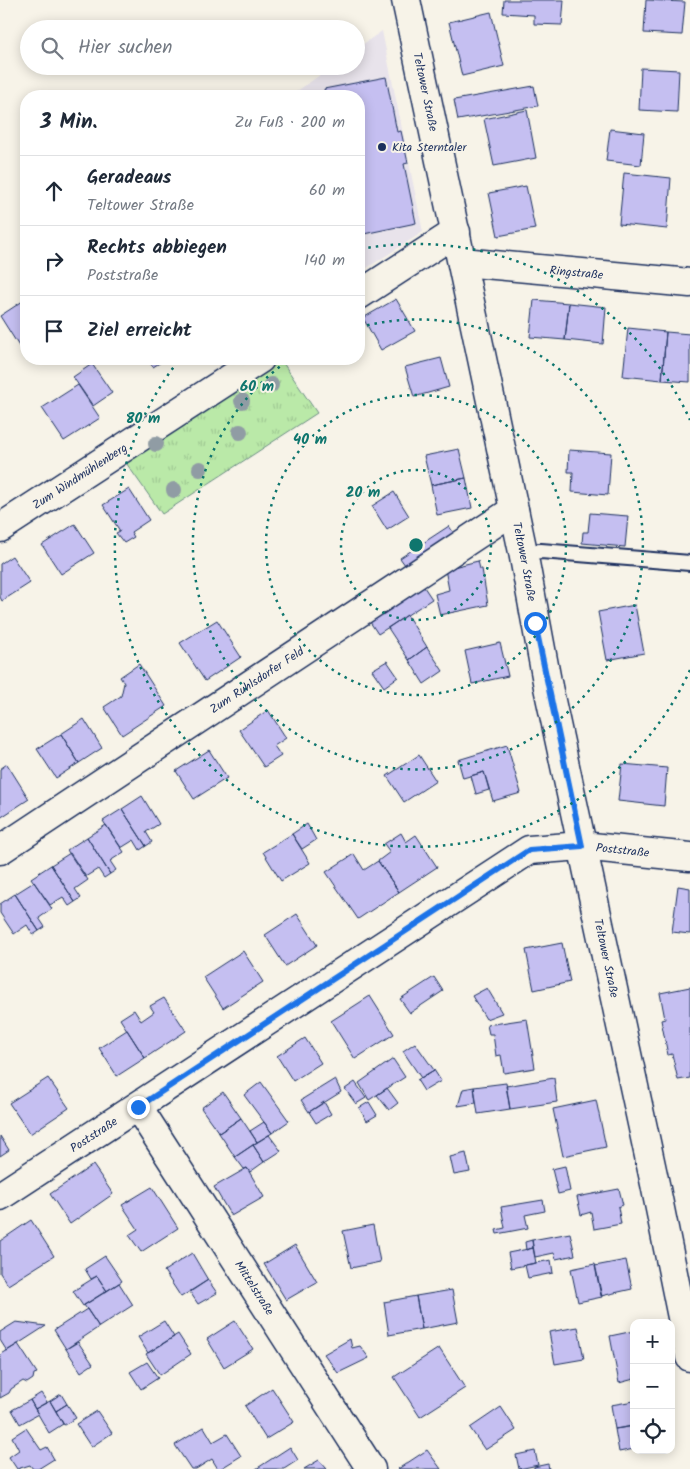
<!DOCTYPE html>
<html lang="de">
<meta charset="utf-8">
<style>
:root{--surface:#fff;--page:#f2f2f3;--text:#1f2937;--muted:#747a83;--line:#e0e1e3}
body{margin:0;font-family:Kalam,sans-serif;background:var(--page);color:var(--text)}
.controls{position:absolute;right:15px;bottom:15px;display:grid;overflow:hidden;border-radius:10px;box-shadow:0 2px 12px #0003}
.controls button{width:45px;height:45px;display:grid;place-items:center;padding:0;border:0;border-bottom:1px solid var(--line);background:var(--surface);color:var(--text);font:25px sans-serif}
.stop{position:absolute;width:15px;height:15px;margin:-11px;border:4px solid #1a73e8;border-radius:50%;background:#fff}
.stop.end{background:#1a73e8;border-color:#fff;box-shadow:0 1px 5px #0008}
.list{margin:0;padding:0;list-style:none}
h2{display:flex;justify-content:space-between;align-items:center;height:65px;margin:0;padding:0 20px;font-size:21px}
h2 small{font-size:16px;font-weight:400;color:var(--muted)}
.list li{display:grid;grid-template-columns:32px 1fr auto;gap:15px;align-items:center;box-sizing:border-box;height:70px;padding:0 20px;border-top:1px solid var(--line)}
.list b{display:block;font-size:19px;white-space:nowrap}
.list p{margin:0;font-size:16px;white-space:nowrap;color:var(--muted)}
.list em{font-size:16px;font-style:normal;color:var(--muted)}
.icon{flex:none;width:28px;height:28px;fill:none;stroke:currentColor;stroke-width:2;stroke-linecap:round;stroke-linejoin:round}
.map{position:relative;flex:none;width:690px;height:1469px;overflow:hidden}
.search{position:absolute;background:var(--surface);box-shadow:0 2px 12px #0003;left:20px;top:20px;width:345px;height:55px;display:flex;align-items:center;gap:12px;box-sizing:border-box;padding:0 18px;border-radius:28px;color:var(--muted);font-size:19px}
.panel{position:absolute;background:var(--surface);box-shadow:0 2px 12px #0003;left:20px;top:90px;width:345px;height:275px;border-radius:20px}
.map>svg:first-child{display:block}
.built{fill:#e8e3eb}
.grass{fill:url(#grass-tufts);stroke:#6a8c83}
.building{fill:#c5bff1;stroke:#1b2f5e}
.lines{fill:none;stroke-linecap:round;stroke-linejoin:round}
.lane-casing{stroke:#1b2f5e;stroke-width:18}
.street-casing{stroke:#1b2f5e;stroke-width:31}
.lane{stroke:#f7f3e8;stroke-width:14}
.street{stroke:#f7f3e8;stroke-width:28}
.tree{fill:#909ca4}
.route{stroke:#1a73e8;stroke-width:6}
.ring{fill:none;stroke:#0f766e;stroke-width:2.5;stroke-dasharray:2.5 5}
.poi-dot{fill:#1b2f5e;stroke:#f7f3e8;stroke-width:2}
.labels{text-anchor:middle;dominant-baseline:central;stroke-width:4;stroke-linejoin:round;paint-order:stroke}
.street-label{font-size:12px;fill:#1b2f5e;stroke:#f7f3e8}
.poi-label{font-size:12px;fill:#1b2f5e;stroke:#f7f3e8;text-anchor:start}
.centre{fill:#0f766e;stroke:#f7f3e8;stroke-width:2.5}
.ring-label{font-size:15px;text-anchor:middle;font-weight:bold;fill:#0f766e;stroke:#f7f3e8;stroke-width:4;stroke-linejoin:round;paint-order:stroke}
</style>
<div class="map">
<svg width="690" height="1469" viewBox="0 0 690 1469">
<defs>
<pattern id="grass-tufts" width="24" height="20" patternUnits="userSpaceOnUse" patternTransform="scale(1.25)"><rect width="24" height="20" fill="#bae9a8"/><path d="M3 7l-1-3M5 7V3M7 7l1-3M15 17l-1-3M17 17v-4M19 17l1-3" fill="none" stroke="#9fc893"/></pattern>
</defs>
<rect width="100%" height="100%" fill="#f7f3e8"/>
<filter id="ink" filterUnits="userSpaceOnUse"><feTurbulence type="fractalNoise" baseFrequency=".02" numOctaves="2"/><feDisplacementMap in="SourceGraphic" scale="10" xChannelSelector="R" yChannelSelector="G"/><feConvolveMatrix kernelMatrix="1 2 1 2 8 2 1 2 1" color-interpolation-filters="sRGB"/></filter>
<g filter="url(#ink)">
<path class="built" d="M382,31L423,232L359,273V96H290L333,66H356V49Z"/>
<path class="grass" d="M281,360L317,413L162,514L124,460Z"/>
<path class="building" d="M504,0H564L562,25L534,24V15L503,13Z
M646,0L685,2L682,35L644,33Z
M491,12L504,66L462,76L449,22Z
M641,68L679,70L677,112L639,110Z
M386,77L397,132L401,131L408,163L404,164L416,223L359,235V96H326L324,89Z
M534,86L538,106L458,120L454,100Z
M527,110L536,158L494,166L484,119Z
M610,129L644,133L641,165L606,161Z
M624,173L671,178L667,229L619,224Z
M526,186L535,229L498,236L489,193Z
M26,299V348L22,351L0,316Z
M396,299L415,331L381,350L363,318Z
M534,300L569,303L565,340L530,337Z
M569,303L606,307L603,344L565,340Z
M628,328L666,332L662,380L623,376Z
M666,332L690,334V382L662,380Z
M441,358L449,387L414,397L405,367Z
M147,359H166L153,367Z
M92,364L112,393L93,406L73,377Z
M78,385L100,418L64,441L42,408Z
M459,449L466,478L431,485L424,456Z
M569,450L611,453L608,495L572,492L573,472H568Z
M466,478L472,508L437,515L431,485Z
M129,489L149,520L131,532L134,537L124,543L116,533L120,531L103,505Z
M394,492L409,516L387,530L372,506Z
M590,513L628,516L625,547L582,543L583,532H588Z
M75,524L94,553L61,574L42,545Z
M449,526L457,538L408,569L400,558Z
M12,556L30,583L2,601L0,597V564Z
M478,561L480,569H482L488,605L440,615L435,594L449,590L445,569Z
M420,581L432,599L378,634L366,616Z
M635,605L644,653L607,660L598,612Z
M407,615L427,647L409,660L388,628Z
M217,620L241,657L205,681L180,643Z
M500,643L508,676L472,684L465,651Z
M427,647L443,671L424,684L409,660Z
M387,661L398,677L384,687L372,670Z
M139,664L166,706L122,735L104,707L121,696L124,683L120,677Z
M268,710L286,738L274,746L281,756L264,767L239,730Z
M84,719L102,748L79,763L61,734Z
M61,734L79,763L56,778L37,749Z
M507,745L521,793L493,801L484,772L463,778L458,760Z
M209,750L227,778L194,799L176,771Z
M419,755L436,781L404,802L387,776Z
M7,764L29,799L0,818V769Z
M622,764L667,768L664,806L618,801Z
M484,772L489,790L476,794L471,776Z
M142,796L159,824L146,832L152,842L146,846L122,809Z
M122,809L146,846L140,850L134,840L121,848L103,821Z
M307,824L316,840L302,849L292,834Z
M106,825L124,852L110,861L116,870L110,874L87,837Z
M401,833L406,842L416,835L437,867L399,892L378,861L390,852L384,844Z
M292,834L310,863L281,881L263,852Z
M87,837L110,874L104,878L98,869L85,877L67,850Z
M70,853L88,880L75,889L81,898L75,902L51,865Z
M354,854L364,870L378,861L399,892L358,919L326,872Z
M51,865L75,902L69,906L63,897L50,905L31,878Z
M34,882L52,909L39,918L45,927L39,931L15,894Z
M678,886L690,888V934L672,932Z
M15,894L39,931L33,935L27,925L14,934L0,913V904Z
M297,914L317,945L285,966L265,935Z
M562,943L570,982L534,990L526,950Z
M243,951L263,982L223,1008L203,977Z
M434,977L443,991L410,1013L400,999Z
M690,987V1078L678,1080L672,1054L668,1055L661,1020L665,1019L660,993Z
M487,988L502,1013L486,1019L472,996Z
M370,996L394,1034L355,1059L331,1021Z
M164,998L186,1031L145,1058L120,1019L134,1010L141,1021L154,1012L150,1006Z
M527,1019L535,1068L504,1073L501,1055L496,1056L493,1034H489L487,1025Z
M127,1030L145,1058L117,1076L99,1048Z
M305,1038L321,1063L293,1081L277,1056Z
M415,1043L434,1070L421,1078L403,1051Z
M393,1059L405,1077L369,1100L359,1083Z
M434,1070L441,1081L424,1091L417,1080Z
M48,1078L69,1108L30,1134L9,1103Z
M554,1078L557,1102L510,1109L506,1086Z
M335,1079L341,1092L309,1112L301,1100Z
M261,1082L289,1121L272,1133L244,1095Z
M355,1082L366,1098L356,1104L345,1089Z
M506,1083L510,1109L478,1114L474,1087Z
M474,1087L476,1103L458,1106L463,1089Z
M387,1088L398,1103L389,1110L377,1095Z
M223,1092L241,1118L219,1133L201,1108Z
M596,1100L606,1147L563,1156L553,1109Z
M324,1102L331,1114L316,1123L309,1112Z
M369,1102L377,1115L367,1121L359,1108Z
M241,1118L257,1142L235,1157L219,1133Z
M264,1122L272,1133L257,1142L250,1131Z
M269,1135L281,1151L264,1162L253,1145Z
M0,1136L9,1150L0,1156Z
M253,1145L264,1162L250,1172L247,1168L244,1169L235,1157Z
M466,1153L470,1172L454,1175L450,1157Z
M93,1165L113,1194L70,1224L50,1194Z
M565,1166L570,1191L558,1194L552,1169Z
M247,1168L264,1197L231,1216L214,1187Z
M152,1187L178,1228L141,1252L129,1235L138,1229L122,1205Z
M619,1189L623,1205L618,1207L621,1224L594,1229L591,1212L581,1215L577,1197Z
M543,1200L545,1211L525,1215L528,1228L497,1234L496,1230L505,1228L501,1207Z
M31,1220L54,1256L8,1285L0,1273V1241Z
M373,1225L380,1262L351,1268L343,1231Z
M570,1233L575,1255L556,1259L554,1253L535,1257L532,1240Z
M532,1240L533,1248L526,1250L525,1242Z
M295,1245L317,1282L286,1300L264,1264Z
M533,1248L536,1263L511,1268L508,1253Z
M192,1253L208,1280L181,1297L164,1271Z
M105,1256L122,1281L107,1291L97,1276L91,1279L85,1269Z
M551,1260L553,1273L528,1278L525,1265Z
M626,1260L632,1289L601,1296L595,1266Z
M595,1264L602,1297L578,1302L571,1269Z
M97,1276L107,1291L83,1306L73,1291Z
M208,1280L217,1293L198,1304L190,1292Z
M119,1283L133,1305L99,1327L84,1305Z
M452,1290L458,1322L422,1329L416,1296Z
M416,1296L422,1329L389,1335L384,1302Z
M87,1309L99,1327L66,1349L54,1330Z
M164,1321L174,1337L148,1353L138,1337Z
M235,1321L253,1349L224,1367L207,1339Z
M16,1322L46,1326L7,1351L0,1340V1332Z
M578,1327L584,1359L555,1364L549,1332Z
M634,1331V1379L619,1383L610,1336Z
M178,1334L191,1354L160,1375L146,1354Z
M350,1339L352,1348L360,1346L369,1358L338,1373L324,1354Z
M78,1342L93,1364L81,1372L66,1349Z
M18,1344L37,1373L34,1374L33,1379L27,1383L23,1381L11,1389L9,1393L0,1398V1355Z
M439,1348L465,1388L420,1417L394,1377Z
M147,1362L158,1378L141,1389L130,1372Z
M272,1388L294,1422L266,1439L245,1406Z
M41,1393L47,1402L35,1409L30,1400Z
M61,1394L67,1404L56,1411L50,1401Z
M30,1400L38,1414L20,1424L12,1410Z
M50,1401L63,1424L49,1433L35,1409Z
M634,1401V1426L615,1429L611,1405Z
M67,1404L76,1418L64,1425L56,1411Z
M501,1407L516,1430L485,1450L470,1428Z
M97,1411L112,1433L91,1447L76,1424Z
M634,1426V1449L619,1452L615,1429Z
M204,1427L213,1442L227,1434L241,1456L220,1469H218L212,1459L196,1469H191L175,1445Z
M26,1428L41,1450L47,1447L54,1459L38,1469H33L30,1465L17,1469L9,1457L19,1450L12,1437Z
M290,1447L298,1460L284,1469H256Z
M427,1450L441,1469H398Z
M535,1451L538,1465L519,1469L516,1455Z
M319,1460L327,1469H304Z
M548,1464L549,1469H534V1467Z"/>
<g class="lines">
<defs>
<path id="lane" d="M523,552L541,551L690,563"/>
<g id="street">
<path id="s1" d="M406,0L523,552L548,687L655,1184L690,1357"/>
<path id="s2" d="M462,262L690,283"/>
<path d="M359,295L456,232"/>
<path id="s3" d="M0,528L260,359"/>
<path id="s4" d="M0,850L514,510"/>
<path id="s5" d="M138,1107L371,1469"/>
<path id="s6" d="M0,1196L529,850L582,846L690,857"/>
</g>
</defs>
<use href="#lane" class="lane-casing"/>
<use href="#street" class="street-casing"/>
<use href="#lane" class="lane"/>
<use href="#street" class="street"/>
</g>
<g class="tree">
<circle cx="271" cy="385" r="8"/>
<circle cx="242" cy="401" r="8"/>
<circle cx="240" cy="432" r="8"/>
<circle cx="156" cy="444" r="8"/>
<circle cx="200" cy="469" r="8"/>
<circle cx="174" cy="490" r="8"/>
</g>
</g>
<g class="lines" filter="url(#ink)">
<path class="route" d="M138,1107L529,850L582,846L535,623"/>
</g>
<g class="ring">
<circle cx="416" cy="545" r="75"/>
<circle cx="416" cy="545" r="150"/>
<path d="M360 327A225 225 0 1 1 289 360"/>
<path d="M690 670A301 301 0 1 1 179 360M361 249A301 301 0 0 1 690 420"/>
</g>
<circle class="poi-dot" cx="382" cy="147" r="5"/>
<g class="labels">
<g class="street-label">
<text stroke="none"><textPath href="#s1" startOffset="94">Teltower Straße</textPath></text>
<text stroke="none"><textPath href="#s2" startOffset="115">Ringstraße</textPath></text>
<text stroke="none"><textPath href="#s3" startOffset="95">Zum Windmühlenberg</textPath></text>
<text stroke="none"><textPath href="#s1" startOffset="574">Teltower Straße</textPath></text>
<text stroke="none"><textPath href="#s4" startOffset="308">Zum Ruhlsdorfer Feld</textPath></text>
<text stroke="none"><textPath href="#s6" startOffset="726">Poststraße</textPath></text>
<text stroke="none"><textPath href="#s1" startOffset="979">Teltower Straße</textPath></text>
<text stroke="none"><textPath href="#s6" startOffset="112">Poststraße</textPath></text>
<text stroke="none"><textPath href="#s5" startOffset="215">Mittelstraße</textPath></text>
</g>
<g class="poi-label">
<text x="392" y="147">Kita Sterntaler</text>
</g>
</g>
<circle cx="416" cy="545" r="8" class="centre"/>
<g class="ring-label">
<text x="257" y="391">60 m</text>
<text x="143" y="423">80 m</text>
<text x="310" y="444">40 m</text>
<text x="363" y="497">20 m</text>
</g>
</svg>
<div class="controls">
<button>+</button>
<button>−</button>
<button><svg class="icon" aria-label="locate" viewBox="0 0 24 24"><circle cx="12" cy="12" r="6"/><path d="M12 2v4M12 18v4M2 12h4M18 12h4"/></svg></button>
</div>
<div class="stop" style="left:535px;top:623px"></div>
<div class="stop end" style="left:138px;top:1107px"></div>
<div class="search"><svg class="icon" aria-label="search" viewBox="0 0 24 24"><circle cx="10" cy="10" r="6"/><path d="M15 15l6 6"/></svg>Hier suchen</div>
<section class="panel">
<h2>3 Min.<small>Zu Fuß · 200 m</small></h2>
<ul class="list">
<li><svg class="icon" aria-label="ahead" viewBox="0 0 24 24"><path d="M12 20V5M6 11l6-6 6 6"/></svg><div><b>Geradeaus</b><p>Teltower Straße</p></div><em>60 m</em></li>
<li><svg class="icon" aria-label="right" viewBox="0 0 24 24"><path d="M7 20v-9h11M14 6l5 5-5 5"/></svg><div><b>Rechts abbiegen</b><p>Poststraße</p></div><em>140 m</em></li>
<li><svg class="icon" aria-label="arrive" viewBox="0 0 24 24"><path d="M6 21V4h12l-3 4 3 4H6"/></svg><div><b>Ziel erreicht</b></div></li>
</ul>
</section>
</div>
